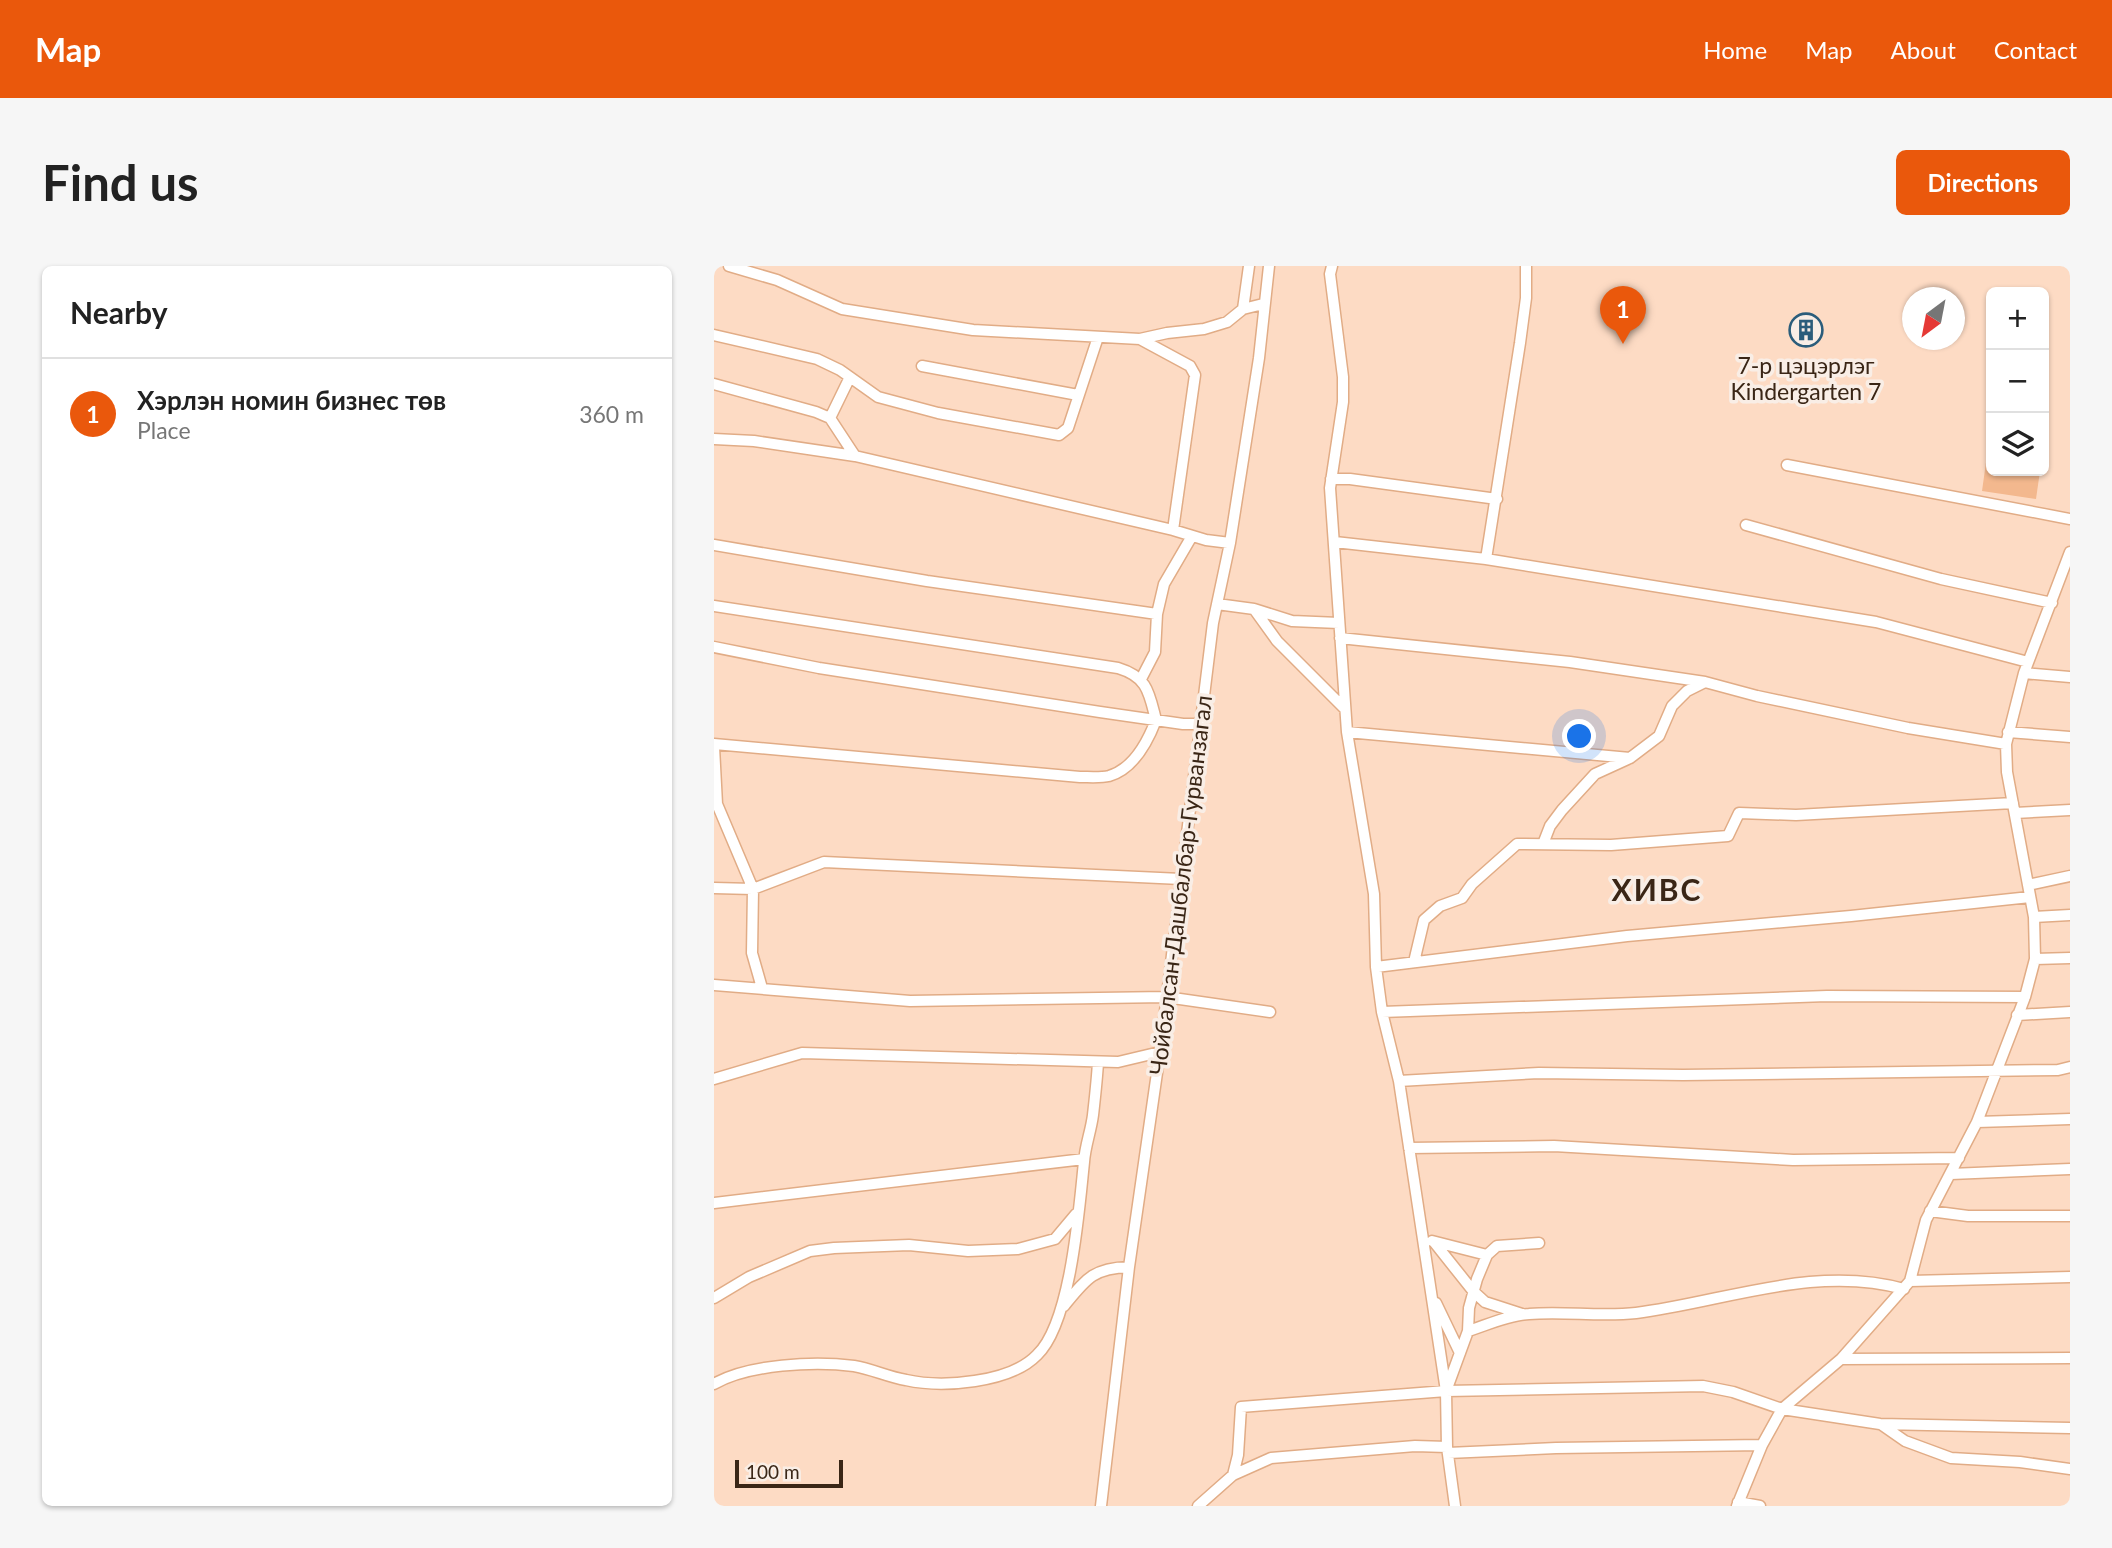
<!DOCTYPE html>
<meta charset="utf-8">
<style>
:root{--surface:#fff;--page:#f6f6f6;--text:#222;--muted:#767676;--line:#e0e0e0;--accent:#ea580c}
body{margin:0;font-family:Lato,sans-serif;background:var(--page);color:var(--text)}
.controls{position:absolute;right:21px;top:21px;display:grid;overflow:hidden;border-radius:10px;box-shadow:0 2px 5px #0004}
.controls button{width:63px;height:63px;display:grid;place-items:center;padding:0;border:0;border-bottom:2px solid var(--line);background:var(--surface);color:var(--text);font:35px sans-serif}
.compass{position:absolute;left:1188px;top:21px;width:63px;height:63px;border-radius:50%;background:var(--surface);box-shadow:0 2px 5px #0004;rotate:212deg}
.scale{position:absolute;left:21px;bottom:18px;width:108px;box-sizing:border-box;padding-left:7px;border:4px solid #3a2616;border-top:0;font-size:19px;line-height:24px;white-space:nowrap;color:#3a2616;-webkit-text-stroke:5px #f9eee6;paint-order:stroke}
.you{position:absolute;left:866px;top:471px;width:24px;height:24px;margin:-18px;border:5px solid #fff;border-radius:50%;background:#1a73e8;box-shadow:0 0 0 10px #1a73e833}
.badge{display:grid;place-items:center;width:46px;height:46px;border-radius:50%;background:var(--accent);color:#fff;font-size:23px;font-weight:700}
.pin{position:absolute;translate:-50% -58px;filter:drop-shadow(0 2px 4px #0008)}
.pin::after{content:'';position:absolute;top:37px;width:24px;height:21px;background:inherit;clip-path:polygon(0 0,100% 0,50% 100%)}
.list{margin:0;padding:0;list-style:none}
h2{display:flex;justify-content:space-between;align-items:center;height:91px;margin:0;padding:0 28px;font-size:30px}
h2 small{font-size:23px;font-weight:400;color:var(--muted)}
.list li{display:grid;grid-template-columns:46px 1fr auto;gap:21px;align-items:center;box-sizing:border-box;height:112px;padding:0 28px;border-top:2px solid var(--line)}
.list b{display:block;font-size:26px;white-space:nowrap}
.list p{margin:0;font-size:23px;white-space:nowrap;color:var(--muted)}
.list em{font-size:23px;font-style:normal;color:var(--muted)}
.icon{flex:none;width:38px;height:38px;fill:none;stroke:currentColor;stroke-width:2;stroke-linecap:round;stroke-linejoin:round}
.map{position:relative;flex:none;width:1356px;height:1240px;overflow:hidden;border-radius:10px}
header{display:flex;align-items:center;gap:42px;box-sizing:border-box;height:98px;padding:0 35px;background:var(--accent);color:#fff}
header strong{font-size:33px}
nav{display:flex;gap:38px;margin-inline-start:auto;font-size:24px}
.intro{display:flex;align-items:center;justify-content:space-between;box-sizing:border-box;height:168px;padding:0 42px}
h1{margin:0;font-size:49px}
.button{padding:18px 32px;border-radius:10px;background:var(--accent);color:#fff;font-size:24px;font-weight:700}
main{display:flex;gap:42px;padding:0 42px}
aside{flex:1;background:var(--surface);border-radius:10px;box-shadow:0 2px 5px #0004}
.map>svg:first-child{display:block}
.grass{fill:#f3b88e}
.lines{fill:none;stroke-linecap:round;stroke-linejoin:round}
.minor-casing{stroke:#e1ac86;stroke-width:13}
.minor{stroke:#fff;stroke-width:10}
.labels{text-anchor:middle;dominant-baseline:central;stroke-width:7;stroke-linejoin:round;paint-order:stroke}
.poi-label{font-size:23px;fill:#3a2616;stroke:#f9eee6}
.street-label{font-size:23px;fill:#3a2616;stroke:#f9eee6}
.district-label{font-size:30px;font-weight:bold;letter-spacing:2px;fill:#3a2616;stroke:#f9eee6}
</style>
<header>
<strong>Map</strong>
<nav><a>Home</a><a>Map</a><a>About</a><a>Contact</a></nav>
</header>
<div class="intro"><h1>Find us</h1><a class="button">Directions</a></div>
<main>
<aside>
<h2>Nearby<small></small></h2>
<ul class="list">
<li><span class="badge">1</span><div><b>Хэрлэн номин бизнес төв</b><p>Place</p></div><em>360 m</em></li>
</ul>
</aside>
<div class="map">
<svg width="1356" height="1240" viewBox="0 0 1356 1240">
<rect width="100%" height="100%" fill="#fddbc4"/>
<path class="grass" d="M1274,182H1277V205H1326L1322,233L1268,225Z"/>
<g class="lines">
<defs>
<path id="minor" d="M15,0L63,14L128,43L259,64L426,73L476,100L481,109L459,264
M618,0L616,8L629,111V136L616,222L633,466L660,628L662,701L668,746L685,815L732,1125
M529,43L535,0
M0,69L103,93L126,104L164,131L224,147L345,169L354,162L384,71
M426,73L453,67L490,63L513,56L529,43L549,38
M208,100L364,129
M0,118L102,146L116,152L141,190L459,264L492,274L516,277
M116,152L135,113
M0,173L40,175L141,190
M1073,199L1356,253
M617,213H636L783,233
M1032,259L1227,313L1338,337
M621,276L772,293L1162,356L1314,396
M0,279L213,315L443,348
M772,293L806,77L812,32V0
M503,338L540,343L563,375L631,443
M0,340L404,402C434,411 435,427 442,454C434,475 419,503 395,510C387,512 375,511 366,511L0,478
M540,343L578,355L625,357
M626,372L856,396L991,416L1043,430L1194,462L1292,478
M0,381L105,402L386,446L469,458H486
M1310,407L1356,411
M427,413L441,386L443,348L450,318L478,270
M633,466L916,492
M1294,466L1356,471
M0,481L3,538L39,623L38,687L48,722
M1301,547L1356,544
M829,578L836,560L848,544L881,508L916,492L945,470L958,440L973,425L989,417
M1314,619L1356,610
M0,622L39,623L110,596L467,613
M1320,651L1356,649
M1321,693L1356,692
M700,696L710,654L726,640L748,632L758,618L803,578L897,579L1014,570L1025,547L1082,549L1299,537
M662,701L913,670L1137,650L1316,631
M0,719L196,735L452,731L556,746
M668,746L1113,730L1311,731
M1303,749L1356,746
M0,813L88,787L404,796L446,786
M685,815L825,807L969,809L1344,804L1356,801
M1263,856L1356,853
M695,882L840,880L1079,894L1245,892
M1237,908L1356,903
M0,937L370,893
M1216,945L1254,950H1356
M718,975L773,989
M720,976L759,1025L771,1036L808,1048
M1196,1015L1356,1011
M0,1032L35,1011L96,985L120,982L195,979L254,985L304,983L341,973L362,948
M722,1037L746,1087
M350,1040C372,1013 379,1002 415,1001
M754,1065C773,1059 795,1049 815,1048C850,1045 887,1051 922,1047C1010,1036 1101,998 1190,1023
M1127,1093L1356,1092
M0,1118C34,1098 101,1095 140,1100C158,1103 174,1111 192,1114C228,1122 296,1117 323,1089C357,1057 365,943 370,896C371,880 377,865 379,849C381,831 383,814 384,796
M1168,1159L1191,1175L1237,1192L1306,1196L1356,1203
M734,1187L842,1182L1048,1179
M519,1209L524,1189L527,1141L732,1125L989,1120L1019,1126L1068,1143L1166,1158L1356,1162
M1024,1236L1046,1240
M387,1240L415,1001L446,786L499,357L516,277L545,92L555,0
M484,1240L519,1209L557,1192L701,1180L733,1181
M741,1240L733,1181L732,1125L754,1065L755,1042L763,1013L773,989L783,980L825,977
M1023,1240L1048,1179L1068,1143L1127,1093L1196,1015L1212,954L1263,856L1311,731L1321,693L1320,651L1293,506L1292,478L1310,407L1356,286"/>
</defs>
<use href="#minor" class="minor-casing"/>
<use href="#minor" class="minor"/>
</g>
<defs>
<symbol id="building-ring" viewBox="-11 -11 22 22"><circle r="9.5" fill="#f9eee6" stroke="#2b5d7b" stroke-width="1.5"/><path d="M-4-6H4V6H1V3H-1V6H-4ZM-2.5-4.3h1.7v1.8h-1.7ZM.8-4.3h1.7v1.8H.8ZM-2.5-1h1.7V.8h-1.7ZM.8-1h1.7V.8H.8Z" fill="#2b5d7b"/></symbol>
</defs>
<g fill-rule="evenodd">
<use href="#building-ring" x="1073" y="45" width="38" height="38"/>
</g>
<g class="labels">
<g class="poi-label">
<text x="1092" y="99">7-р цэцэрлэг<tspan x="1092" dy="26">Kindergarten 7</tspan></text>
</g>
<g class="street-label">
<text transform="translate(466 619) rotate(-83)">Чойбалсан-Дашбалбар-Гурванзагал</text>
</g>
<g class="district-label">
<text x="943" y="623">ХИВС</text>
</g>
</g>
</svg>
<div class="controls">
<button>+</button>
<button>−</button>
<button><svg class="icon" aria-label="layers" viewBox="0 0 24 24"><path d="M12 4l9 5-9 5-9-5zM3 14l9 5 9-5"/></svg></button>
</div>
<svg class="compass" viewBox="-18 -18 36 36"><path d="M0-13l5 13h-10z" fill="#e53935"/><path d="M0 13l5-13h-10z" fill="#767676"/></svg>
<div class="scale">100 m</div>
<div class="you"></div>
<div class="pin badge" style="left:909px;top:78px">1</div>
</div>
</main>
